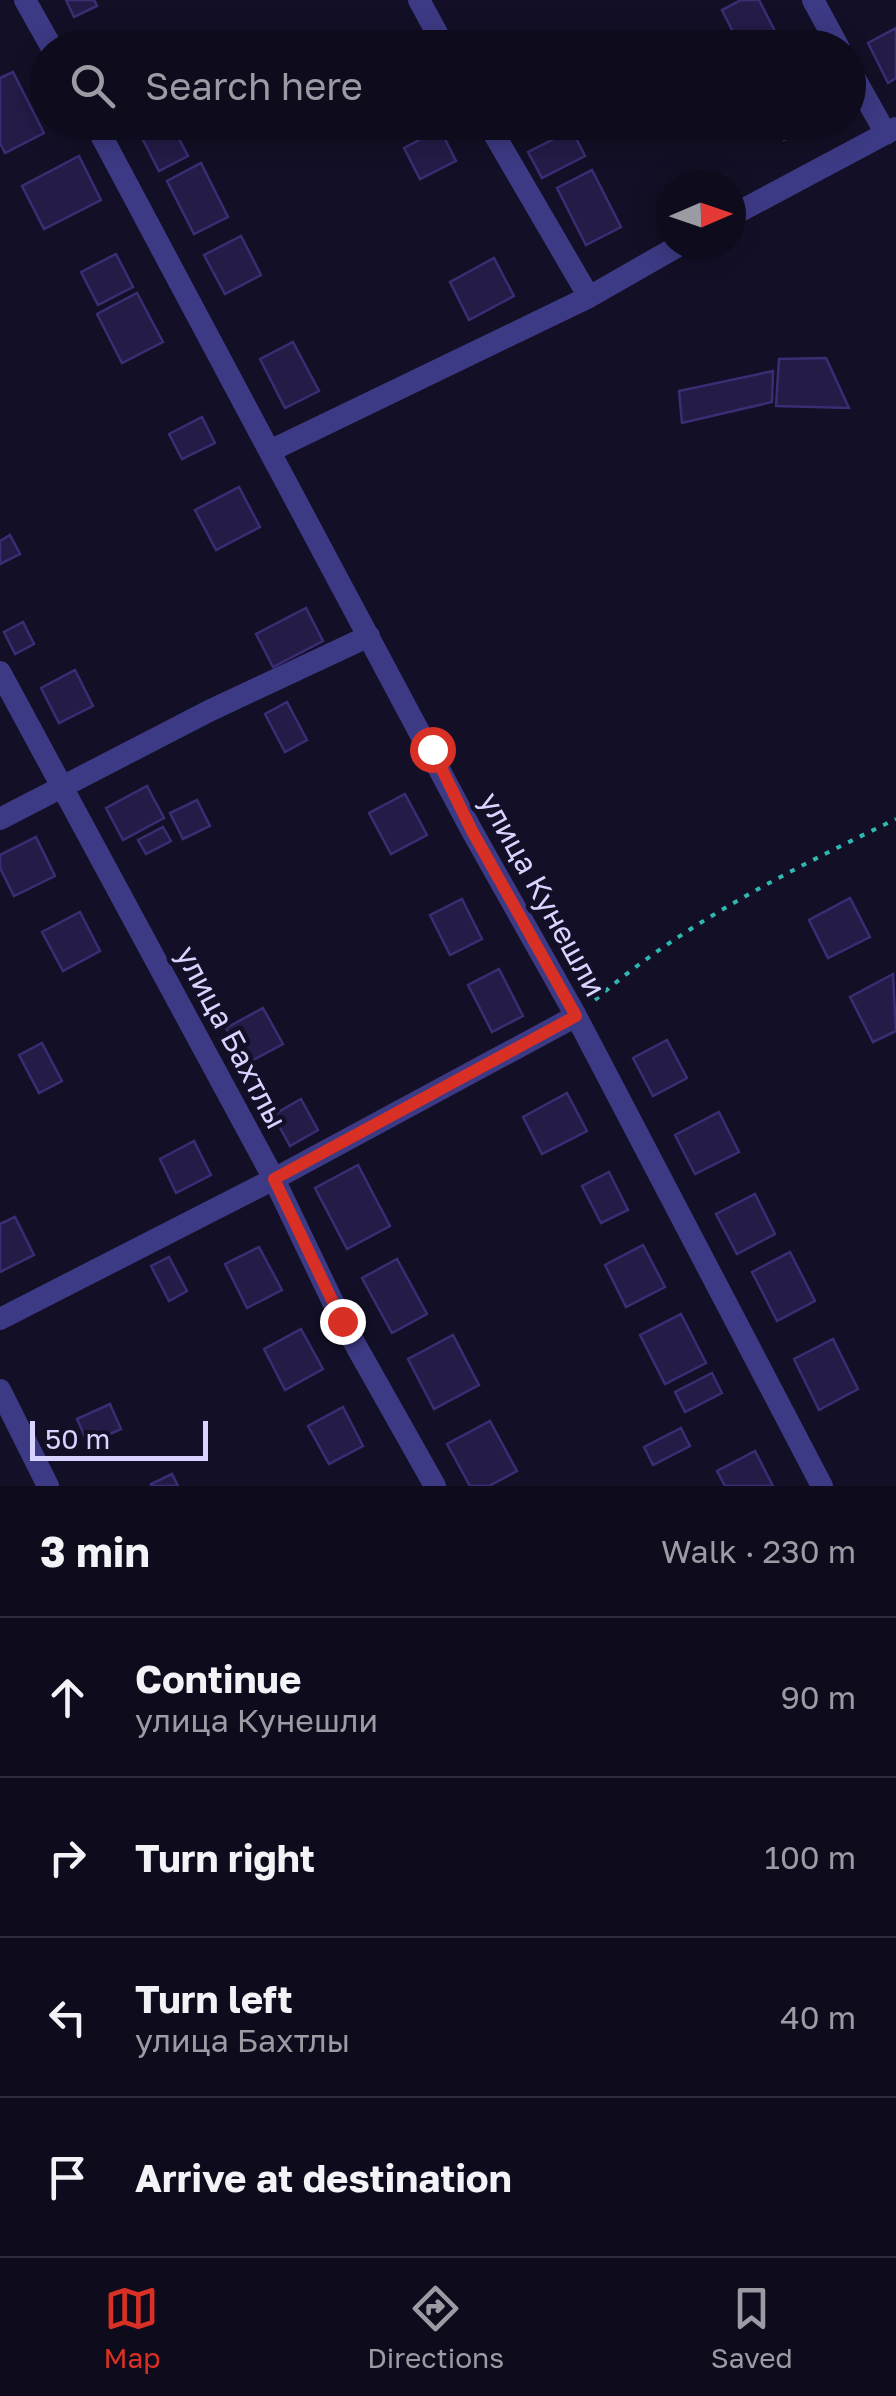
<!DOCTYPE html>
<meta charset="utf-8">
<style>
:root{--surface:#0e0b1c;--page:#1c1929;--text:#f1f3f6;--muted:#9b9ba3;--line:#2e2b3b;--accent:#d93025}
body{margin:0;font-family:"Golos Text",sans-serif;background:var(--page);color:var(--text)}
.compass{position:absolute;left:656px;top:170px;width:90px;height:90px;border-radius:50%;background:var(--surface);box-shadow:0 5px 25px #0003;rotate:88deg}
.scale{position:absolute;left:30px;bottom:25px;width:178px;box-sizing:border-box;padding-left:10px;border:5px solid #d9d4ff;border-top:0;font-size:28px;line-height:35px;white-space:nowrap;color:#d9d4ff;-webkit-text-stroke:8px #130f26;paint-order:stroke}
.stop{position:absolute;width:30px;height:30px;margin:-22px;border:8px solid #d93025;border-radius:50%;background:#fff}
.stop.end{background:#d93025;border-color:#fff;box-shadow:0 2px 10px #0008}
.list{margin:0;padding:0;list-style:none}
h2{display:flex;justify-content:space-between;align-items:center;height:130px;margin:0;padding:0 40px;font-size:42px}
h2 small{font-size:32px;font-weight:400;color:var(--muted)}
.list li{display:grid;grid-template-columns:65px 1fr auto;gap:30px;align-items:center;box-sizing:border-box;height:160px;padding:0 40px;border-top:2px solid var(--line)}
.list b{display:block;font-size:38px;white-space:nowrap}
.list p{margin:0;font-size:32px;white-space:nowrap;color:var(--muted)}
.list em{font-size:32px;font-style:normal;color:var(--muted)}
.icon{flex:none;width:55px;height:55px;fill:none;stroke:currentColor;stroke-width:2;stroke-linecap:round;stroke-linejoin:round}
.map{position:relative;flex:none;width:896px;height:1486px;overflow:hidden}
.search{position:absolute;background:var(--surface);box-shadow:0 5px 25px #0003;left:30px;right:30px;top:30px;height:110px;display:flex;align-items:center;gap:25px;box-sizing:border-box;padding:0 35px;border-radius:55px;color:var(--muted);font-size:38px}
.sheet{height:770px;background:var(--surface)}
nav{display:flex;justify-content:space-around;align-items:center;box-sizing:border-box;height:140px;border-top:2px solid var(--line);background:var(--surface);font-size:28px;color:var(--muted)}
nav a{display:grid;justify-items:center;gap:5px}
nav .on{color:var(--accent)}
.map>svg:first-child{display:block}
.building{fill:#241b47;stroke:#3b2d73;stroke-width:2.5}
.lines{fill:none;stroke-linecap:round;stroke-linejoin:round}
.path{stroke:#2fb8b0;stroke-width:4;stroke-dasharray:5 8;stroke-linecap:butt}
.minor{stroke:#3d3a85;stroke-width:22}
.route{stroke:#d93025;stroke-width:12}
.labels{text-anchor:middle;dominant-baseline:central;stroke-width:9;stroke-linejoin:round;paint-order:stroke}
.street-label{font-size:30px;fill:#d9d4ff;stroke:#130f26}
</style>
<div class="map">
<svg width="896" height="1486" viewBox="0 0 896 1486">
<rect width="100%" height="100%" fill="#130f26"/>
<path class="building" d="M66,0H94L97,6L74,17Z
M741,0H759L780,41L767,48H741L722,10Z
M896,28V78L888,83L868,43Z
M534,37L539,48H514Z
M119,38L123,48H100Z
M13,72L44,133L5,153L0,143V78Z
M163,122H170L188,156L159,171L140,134Z
M524,122H549L529,133Z
M776,122H817L784,140Z
M440,129L456,161L420,179L404,148Z
M572,130L585,156L542,178L528,152Z
M79,156L101,200L44,229L22,186Z
M201,163L228,217L194,234L167,181Z
M592,170L621,227L586,245L557,188Z
M241,236L261,275L225,294L204,255Z
M116,254L133,287L98,305L81,272Z
M494,258L514,296L469,320L450,282Z
M137,293L163,342L122,363L97,314Z
M293,342L319,391L285,408L260,359Z
M826,358L849,408L776,406L779,359Z
M773,371L772,402L682,423L679,391Z
M202,417L215,443L182,459L169,434Z
M239,487L260,527L216,550L195,510Z
M10,535L20,554L0,564V541Z
M306,608L323,641L273,667L256,634Z
M23,622L34,644L15,654L4,632Z
M75,670L93,706L59,723L41,688Z
M287,702L307,740L285,752L265,714Z
M147,786L164,818L123,840L106,808Z
M405,794L427,835L391,854L369,813Z
M197,800L210,826L183,839L170,813Z
M163,827L171,841L146,854L138,840Z
M36,837L55,876L14,896L0,868V855Z
M850,898L870,937L828,958L809,920Z
M462,899L482,939L450,955L430,915Z
M80,912L100,951L63,971L42,932Z
M499,969L523,1016L492,1032L468,985Z
M893,974L896,1031L873,1042L850,997Z
M263,1008L283,1044L246,1064L226,1028Z
M667,1040L687,1078L653,1096L633,1058Z
M42,1043L62,1081L39,1093L19,1055Z
M567,1093L587,1131L542,1154L523,1117Z
M301,1099L318,1130L290,1146L273,1115Z
M719,1112L739,1152L695,1174L675,1135Z
M194,1141L211,1175L176,1193L160,1159Z
M358,1165L390,1226L347,1249L315,1188Z
M609,1172L628,1210L601,1223L582,1186Z
M755,1194L775,1234L737,1254L716,1214Z
M15,1217L34,1255L0,1272V1224Z
M643,1245L665,1287L626,1307L605,1265Z
M259,1247L282,1290L247,1308L225,1264Z
M790,1252L815,1301L777,1321L752,1272Z
M169,1257L187,1291L169,1301L151,1266Z
M397,1259L427,1314L392,1333L362,1278Z
M681,1314L706,1363L665,1384L640,1335Z
M301,1329L323,1369L285,1390L264,1349Z
M453,1335L479,1385L434,1409L408,1359Z
M833,1339L858,1389L819,1410L794,1359Z
M712,1373L722,1393L685,1412L675,1392Z
M110,1404L121,1429L88,1444L77,1419Z
M343,1407L363,1446L329,1464L308,1426Z
M490,1421L517,1471L489,1486H470L447,1444Z
M681,1428L690,1446L653,1465L644,1447Z
M755,1451L773,1486H725L717,1471Z
M172,1474L178,1486H151V1484Z"/>
<g class="lines">
<path class="path" d="M595,1000C683,923 791,870 896,819"/>
<path class="minor" d="M25,0L52,48
M419,0L445,48
M813,0L839,48
M848,66L886,134
M94,122L472,831L576,1016L822,1486
M487,122L589,297
M731,216L896,128
M272,450L589,297L680,245
M0,672L274,1179L342,1321L435,1486
M0,819L209,711L369,636
M0,1319L274,1179L576,1016
M0,1390L48,1486"/>
</g>
<g class="lines">
<path class="route" d="M342,1321L274,1179L576,1016L472,831L432,749"/>
</g>
<g class="labels">
<g class="street-label">
<text transform="translate(543 894) rotate(61)">улица Кунешли</text>
<text transform="translate(232 1037) rotate(62)">улица Бахтлы</text>
</g>
</g>
</svg>
<svg class="compass" viewBox="-18 -18 36 36"><path d="M0-13l5 13h-10z" fill="#e53935"/><path d="M0 13l5-13h-10z" fill="#9b9ba3"/></svg>
<div class="scale">50 m</div>
<div class="stop" style="left:432px;top:749px"></div>
<div class="stop end" style="left:342px;top:1321px"></div>
<div class="search"><svg class="icon" aria-label="search" viewBox="0 0 24 24"><circle cx="10" cy="10" r="6"/><path d="M15 15l6 6"/></svg>Search here</div>
</div>
<section class="sheet">
<h2>3 min<small>Walk · 230 m</small></h2>
<ul class="list">
<li><svg class="icon" aria-label="ahead" viewBox="0 0 24 24"><path d="M12 20V5M6 11l6-6 6 6"/></svg><div><b>Continue</b><p>улица Кунешли</p></div><em>90 m</em></li>
<li><svg class="icon" aria-label="right" viewBox="0 0 24 24"><path d="M7 20v-9h11M14 6l5 5-5 5"/></svg><div><b>Turn right</b></div><em>100 m</em></li>
<li><svg class="icon" aria-label="left" viewBox="0 0 24 24"><path d="M17 20v-9H6M10 6l-5 5 5 5"/></svg><div><b>Turn left</b><p>улица Бахтлы</p></div><em>40 m</em></li>
<li><svg class="icon" aria-label="arrive" viewBox="0 0 24 24"><path d="M6 21V4h12l-3 4 3 4H6"/></svg><div><b>Arrive at destination</b></div></li>
</ul>
</section>
<nav>
<a class="on"><svg class="icon" aria-label="map" viewBox="0 0 24 24"><path d="M3 6l6-2 6 2 6-2v14l-6 2-6-2-6 2zM9 4v14M15 6v14"/></svg>Map</a>
<a><svg class="icon" aria-label="directions" viewBox="0 0 24 24"><path d="M12 3l9 9-9 9-9-9zM9 14v-3h6M13 9l2 2-2 2"/></svg>Directions</a>
<a><svg class="icon" aria-label="saved" viewBox="0 0 24 24"><path d="M7 4h10v16l-5-4-5 4z"/></svg>Saved</a>
</nav>
